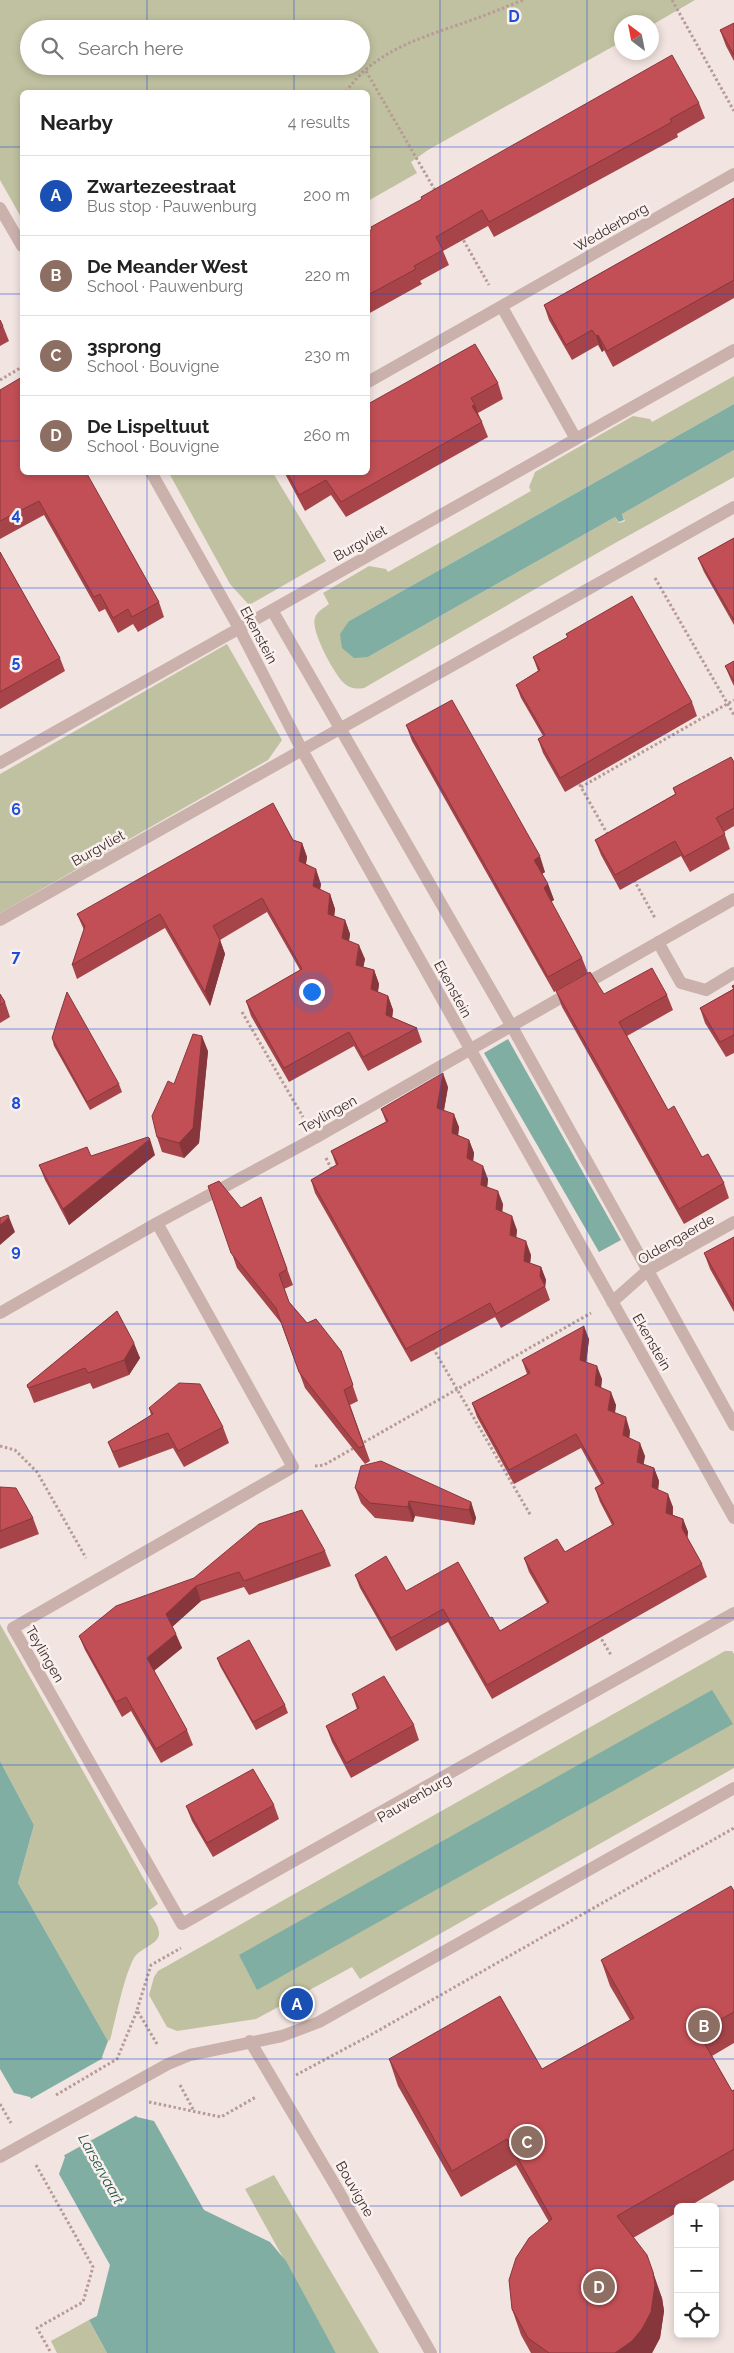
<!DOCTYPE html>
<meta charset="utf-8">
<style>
:root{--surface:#fff;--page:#f2f2f2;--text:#222;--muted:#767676;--line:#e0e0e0;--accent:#7c3aed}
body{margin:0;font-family:Raleway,sans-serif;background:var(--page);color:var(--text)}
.controls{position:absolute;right:15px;bottom:15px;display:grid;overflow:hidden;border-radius:8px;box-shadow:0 2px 8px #0003}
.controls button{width:45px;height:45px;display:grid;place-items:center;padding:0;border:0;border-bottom:1px solid var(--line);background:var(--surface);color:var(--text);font:25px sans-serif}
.compass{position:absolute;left:614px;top:15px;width:45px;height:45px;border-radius:50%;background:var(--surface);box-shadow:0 2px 8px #0003;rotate:328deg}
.you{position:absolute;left:311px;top:991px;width:18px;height:18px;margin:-12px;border:4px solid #fff;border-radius:50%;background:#1a73e8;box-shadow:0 0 0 8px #1a73e833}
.badge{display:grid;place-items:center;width:32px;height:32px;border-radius:50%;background:var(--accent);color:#fff;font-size:16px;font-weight:700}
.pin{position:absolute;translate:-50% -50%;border:2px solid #fff;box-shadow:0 1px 5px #0006}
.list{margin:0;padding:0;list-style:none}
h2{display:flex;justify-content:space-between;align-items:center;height:65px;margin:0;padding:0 20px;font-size:21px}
h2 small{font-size:16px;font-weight:400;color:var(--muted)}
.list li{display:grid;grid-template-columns:32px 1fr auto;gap:15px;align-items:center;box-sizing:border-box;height:80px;padding:0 20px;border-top:1px solid var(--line)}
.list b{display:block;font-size:19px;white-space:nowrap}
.list p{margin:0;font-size:16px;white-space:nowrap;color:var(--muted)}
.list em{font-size:16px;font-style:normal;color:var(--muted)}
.icon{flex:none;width:28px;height:28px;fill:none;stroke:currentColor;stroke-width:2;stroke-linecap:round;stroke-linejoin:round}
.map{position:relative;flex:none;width:734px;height:2353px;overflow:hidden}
.search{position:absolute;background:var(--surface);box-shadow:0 2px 8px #0003;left:20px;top:20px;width:350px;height:55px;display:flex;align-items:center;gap:12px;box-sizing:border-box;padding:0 18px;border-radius:28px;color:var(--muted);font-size:19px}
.panel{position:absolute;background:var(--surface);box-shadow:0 2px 8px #0003;left:20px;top:90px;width:350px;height:385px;border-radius:8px}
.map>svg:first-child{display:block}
.green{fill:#c0c1a0;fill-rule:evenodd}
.water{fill:#80aea3}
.pier{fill:#f2e4e0}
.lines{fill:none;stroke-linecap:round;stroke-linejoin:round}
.path{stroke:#b69b96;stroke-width:3;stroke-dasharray:2.5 2.5;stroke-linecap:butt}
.minor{stroke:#cab1ac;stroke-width:12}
.wall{fill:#a64449}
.shaded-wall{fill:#87373c}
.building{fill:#c14f55;stroke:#87373c}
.grid{fill:none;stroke:#1d4ed8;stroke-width:1;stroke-opacity:0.55}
.labels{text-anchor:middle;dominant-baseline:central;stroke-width:5;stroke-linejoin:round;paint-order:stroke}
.street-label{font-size:14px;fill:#392b2b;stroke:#faf0ed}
.water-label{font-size:15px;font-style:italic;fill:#22594c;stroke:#faf0ed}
.grid-label{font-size:16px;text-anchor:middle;font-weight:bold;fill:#1d4ed8;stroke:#faf0ed;stroke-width:5;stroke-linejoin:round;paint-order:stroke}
</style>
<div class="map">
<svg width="734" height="2353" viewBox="0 0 734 2353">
<rect width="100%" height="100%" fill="#f2e4e0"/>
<path class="green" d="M0,0H695L652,25V22H622L621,42L428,150L411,162L417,173L368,201V92H22V219L0,180ZM29,29H361V66H29Z
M734,376V404L349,621L368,657L615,517L619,523L625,521L622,514L734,450V477L608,547L364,688C357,689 351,689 345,684C335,676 310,630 315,618C317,611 324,608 329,604L323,593L369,566L386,569L388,572L531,491L529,487L535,472L633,416L650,419L652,422Z
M169,473H273L326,561L249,605L230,584Z
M227,644L282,740L268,760L0,913V774Z
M0,1624L158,1904L148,1911C152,1917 160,1927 159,1935C157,1945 140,1948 134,1958C124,1976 116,2018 110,2040L108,2041L18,1883L34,1825L0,1761Z
M725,1651H732L734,1654V1768L360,1979L352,1967L256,2019L177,2031L167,2027L149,1995L154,1977L158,1971Z
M274,2175L379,2353H336L245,2189Z
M89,2320L107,2353H57L51,2341Z"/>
<path class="water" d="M734,404V450L622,514L624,520L619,522L615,517L368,657L354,658L342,648L340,634L349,621Z
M508,1039L621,1240L599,1252L484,1053Z
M712,1690L733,1724L257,1990L239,1955Z
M0,1761L34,1825L18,1883L108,2041L102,2057L137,2117L154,2121L204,2210L270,2242L286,2261L336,2353H107L89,2320L97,2316L110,2265L59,2174L65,2157L30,2097L14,2093L0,2069Z"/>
<path class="pier" d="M105,2057L139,2114L61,2157L29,2100Z"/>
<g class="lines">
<path class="path" d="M672,0L734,111
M366,71L436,192
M346,92C376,47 432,35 480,17C494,12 508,6 523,0
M461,236L489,285
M0,380L22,367
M655,578L734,715
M577,780L608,835
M581,787L734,700
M634,880L655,918
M242,1012L303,1117
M326,1158L332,1170
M433,1348L531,1516
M0,1446L15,1450L37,1472L86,1558
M315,1466L324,1465L591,1313
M599,1635L611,1655
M157,2044L137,2010L151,1965L181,1948
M296,2075L367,2037L734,1828
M180,2085L194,2111
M56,2095L117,2059L137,2011
M149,2102L221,2117L256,2097
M0,2104L11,2123
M36,2165L93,2267L83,2302L37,2328L51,2353"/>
<path class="minor" d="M0,208L22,246
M502,307L576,439
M368,382L734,174
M151,472L239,628L302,750L734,1518
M272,610L511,1025L734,1425
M0,763L734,350
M0,920L734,507
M658,942L681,983L706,990L734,973
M157,1223L293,1467L13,1628L182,1924L734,1613
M612,1302L647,1271L734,1222
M0,1313L157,1223L315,1138L734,899
M250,2041L338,2190L431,2353
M0,2157L168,2064L190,2055L282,2036L319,2022L734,1788"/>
</g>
<path class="wall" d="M734,23V61L726,46L720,30Z
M699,103L705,118L677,134L678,137L494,237L488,226L443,251L449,265L420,281L422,284L368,314V232L422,199L421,197Z
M734,198V298L613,367L604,350L602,352L598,345L572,360L549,320L544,305Z
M0,320L3,326L9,341L0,346Z
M498,383L503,399L478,413L482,422L488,437L346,517L331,495L305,511L284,472H368V404Z
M0,390L159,602L164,617L138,632L133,624L118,633L105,609L99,612L44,515L0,539Z
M734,538V625L704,572L698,558Z
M0,552L60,658L65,671L0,709Z
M566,634L692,702L697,716L565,792L543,753L538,739L543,736L521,698L516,685L538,671L533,657L568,638Z
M734,661V686L731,680L725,666Z
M406,725L545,872L542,874L548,884L554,900L551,902L582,958L588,973L554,992L412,741Z
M734,762V826L724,832L730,849L690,872L681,856L620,890L601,855L595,840L675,794L673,788Z
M293,840L302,843L307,857L306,864L321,884L320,890L330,894L335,909L334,916L345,920L350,934L349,941L365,959L363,967L374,970L379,984L378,992L388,996L393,1010L392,1017L417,1028L422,1042L368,1071L354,1046L289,1082L251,1016L246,1001L300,970L267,912L220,940L225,954L210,1006L165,928L77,979L72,965L84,930L77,914Z
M734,985V1053L726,1057L705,1023L700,1008L733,989L732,986Z
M556,991L604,994L667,995L673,1010L627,1036L668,1110L702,1157L724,1183L729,1198L684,1224L562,1007Z
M0,994L5,1002L10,1017L0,1023Z
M52,1038L119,1084L122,1092L90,1110L54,1046Z
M208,1051L199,1143L184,1158L162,1152L157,1137L174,1084Z
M448,1087L444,1110L459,1127L458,1135L469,1140L474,1153L473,1161L488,1179L487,1187L503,1204L502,1212L517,1230L516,1238L531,1255L530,1263L541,1267L546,1280L545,1286L550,1300L501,1328L495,1317L411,1362L315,1193L311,1180L336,1165L331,1151L386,1122L381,1109Z
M155,1155L69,1225L45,1180L39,1165L91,1156Z
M208,1186L241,1208L261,1197L293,1285L284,1289L289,1302L307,1323L341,1351L358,1401L350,1405L370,1461L365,1464L305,1388L281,1323L237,1268Z
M734,1237V1312L710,1269L704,1253Z
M117,1311L140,1358L129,1375L93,1389L90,1383L34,1403L27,1385Z
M589,1339L586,1362L602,1379L601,1387L616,1405L615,1413L630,1431L629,1438L645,1456L643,1464L654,1468L659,1481L658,1489L673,1507V1515L683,1519L688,1532L687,1538L702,1564L707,1577L492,1699L448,1622L396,1651L360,1588L355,1575L490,1618L500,1631L547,1603L529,1572L524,1558L565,1552L612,1525L600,1502L595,1488L601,1484L581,1448L514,1484L477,1417L472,1403L527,1374L522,1360Z
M149,1408L223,1427L229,1443L184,1467L173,1448L119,1468L114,1457L108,1442L151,1415Z
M0,1487L33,1518L39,1534L0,1549Z
M355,1488L471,1502L476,1518L474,1525L415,1516L413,1522L375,1518L361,1503Z
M325,1551L331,1566L249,1595L244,1587L201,1601L172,1627L182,1648L154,1671L187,1730L193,1745L161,1763L131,1711L122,1717L85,1650L79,1636L194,1578Z
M217,1658L285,1705L288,1713L256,1730L220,1666Z
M352,1694L414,1725L419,1740L351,1778L332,1742L326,1726L357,1709Z
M274,1805L279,1819L213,1857L192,1821L186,1806Z
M734,1891V2043L712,2056L732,2091L734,2090V2180L688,2207H678V2212L633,2238L662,2298L664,2311L660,2338L652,2353H531L521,2335L512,2309L549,2222L516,2165L461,2197L398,2086L389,2059L542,2069L630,2020L610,1986L601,1960Z"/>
<path class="shaded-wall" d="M598,335L604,350L602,352L596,336Z
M475,405L480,420L472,406Z
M302,843L307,857L304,875L299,861Z
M540,856L545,872L540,875L534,860Z
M316,869L321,884L318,900L313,886Z
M548,884L554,900L549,903L544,888Z
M330,894L335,909L333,928L328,914Z
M345,920L350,934L347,953L342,938Z
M220,940L225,954L210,1006L205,992Z
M359,945L365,959L361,979L356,965Z
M374,970L379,984L376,1003L371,989Z
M388,996L393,1010L391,1029L386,1015Z
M202,1036L208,1051L199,1143L184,1158L179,1143Z
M443,1073L448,1087L442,1121L437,1108Z
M454,1114L459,1127L457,1146L452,1133Z
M150,1139L155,1155L69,1225L63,1209Z
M469,1140L474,1153L472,1171L467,1158Z
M483,1166L488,1179L486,1198L481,1185Z
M498,1191L503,1204L501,1223L496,1209Z
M512,1216L517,1230L515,1249L510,1235Z
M9,1217L15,1232L0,1245V1225Z
M526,1241L531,1255L529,1274L524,1261Z
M541,1267L546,1280L545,1287L540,1276Z
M584,1326L589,1339L585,1374L580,1360Z
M134,1343L140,1358L129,1375L124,1360Z
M597,1366L602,1379L600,1398L595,1385Z
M611,1392L616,1405L613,1423L608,1410Z
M626,1417L630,1431L628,1449L623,1435Z
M640,1443L645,1456L642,1475L637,1462Z
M654,1468L659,1481L657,1500L652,1487Z
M668,1494L673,1507L671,1526L666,1513Z
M409,1501L415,1516L413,1522L408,1507Z
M471,1502L476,1518L474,1525L469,1510Z
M683,1519L688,1532L687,1541L682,1528Z
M196,1586L201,1601L171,1628L166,1614Z
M176,1634L182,1648L152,1672L147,1658Z
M653,2272L662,2298L664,2311L660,2338L652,2353H615Z"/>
<path class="building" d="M734,23V55L720,30Z
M672,55L699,103L670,119L672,122L489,222L482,210L436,237L443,250L414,266L416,269L368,295V232L372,229L371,227L422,199L421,197Z
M734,198V280L607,351L598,335L596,336L592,330L566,345L544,305Z
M0,320L3,326L0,328Z
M475,344L498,383L471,398L475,405L472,406L482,422L341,502L326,480L299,495L287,472H368V404Z
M22,377V472H86L159,602L132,617L128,609L113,618L100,594L94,597L39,501L0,521V390Z
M734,538V620L698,558Z
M0,552L60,658L0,692Z
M632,596L692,702L560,778L538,739L545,735L516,685L540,670L533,657L538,654L568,637L566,634Z
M734,661V681L725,666Z
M452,700L540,856L534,860L548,884L544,888L582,958L548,977L406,725Z
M731,757L734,762V808L716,818L725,834L684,857L675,841L615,875L595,840L676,794L673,788Z
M273,803L293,840L302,843L299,861L316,869L313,886L330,894L328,914L345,920L342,938L359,945L356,965L374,970L371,989L388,996L386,1015L417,1028L363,1057L349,1032L284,1068L246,1001L302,969L262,898L213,926L220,940L205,992L160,914L72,965L85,926L77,914Z
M652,968L667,995L619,1022L668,1110L674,1106L702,1157L708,1154L724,1183L679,1209L556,991L590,972L604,994Z
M734,985V1035L720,1042L700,1008L734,989L732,986Z
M67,992L119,1084L87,1102L52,1038Z
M0,994L5,1002L0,1005Z
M193,1034L202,1036L193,1128L179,1143L157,1137L152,1116L168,1081L174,1084Z
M443,1073L437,1108L454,1114L452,1133L469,1140L467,1158L483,1166L481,1185L498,1191L496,1209L512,1216L510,1235L526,1241L524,1261L541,1267L540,1276L545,1286L496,1314L490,1303L406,1349L311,1180L338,1164L331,1151L388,1121L381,1109Z
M148,1137L150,1139L63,1209L39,1165L87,1147L91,1156Z
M219,1181L241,1208L261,1197L287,1269L279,1274L289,1302L307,1323L316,1319L341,1351L353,1385L344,1390L364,1446L359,1448L299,1372L276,1308L231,1253L208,1186Z
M8,1215L9,1217L0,1225V1218Z
M734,1237V1306L704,1253Z
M117,1311L134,1343L124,1360L88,1373L85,1368L28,1388L27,1385Z
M584,1326L580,1360L597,1366L595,1385L611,1392L608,1410L626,1417L623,1435L640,1443L637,1462L654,1468L652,1487L668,1494L666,1513L683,1519L682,1528L702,1564L487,1685L443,1609L391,1638L355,1575L386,1556L406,1591L458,1562L490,1618L492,1617L500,1631L549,1602L524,1558L557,1539L565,1552L614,1524L595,1488L604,1483L576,1434L509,1470L472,1403L530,1373L522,1360Z
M179,1383L200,1384L223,1427L178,1451L168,1433L113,1452L108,1442L153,1414L149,1408Z
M381,1461L471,1502L469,1510L409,1501L408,1507L370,1503L355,1488L361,1466Z
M0,1487L16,1488L33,1518L0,1531Z
M302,1510L325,1551L244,1581L239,1572L196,1586L166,1614L176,1634L147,1658L187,1730L156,1749L126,1697L116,1702L79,1636L116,1606L194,1578L259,1524Z
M249,1640L285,1705L253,1722L217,1658Z
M384,1676L414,1725L346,1763L326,1726L359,1708L352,1694Z
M253,1769L274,1805L207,1843L186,1806Z
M731,1886L734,1891V2012L698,2032L732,2091L734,2090V2149L617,2216L647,2255L653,2272L655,2285L651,2312L642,2329L632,2341L615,2353H549L528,2338L512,2309L509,2280L516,2258L529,2238L552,2219L507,2139L452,2171L389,2059L500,1996L542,2069L634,2018L601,1960Z"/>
<path class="grid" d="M147,0V29M294,0V29M440,0V2353M587,0V2353M147,66V92M294,66V92M0,147H22M368,147H734M0,294H22M368,294H734M0,441H22M368,441H734M147,472V2353M294,472V2353M0,588H734M0,735H734M0,882H734M0,1029H734M0,1176H734M0,1324H734M0,1471H734M0,1618H734M0,1765H734M0,1912H734M0,2059H734M0,2206H734"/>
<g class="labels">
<g class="street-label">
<text transform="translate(611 227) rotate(-30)">Wedderborg</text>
<text transform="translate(360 543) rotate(-29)">Burgvliet</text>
<text transform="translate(259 635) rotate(62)">Ekenstein</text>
<text transform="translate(98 848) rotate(-29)">Burgvliet</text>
<text transform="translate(453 989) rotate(61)">Ekenstein</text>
<text transform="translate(328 1114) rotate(-29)">Teylingen</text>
<text transform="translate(676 1239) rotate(-30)">Oldengaerde</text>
<text transform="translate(652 1342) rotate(60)">Ekenstein</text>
<text transform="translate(45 1654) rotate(60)">Teylingen</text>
<text transform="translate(414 1798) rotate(-30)">Pauwenburg</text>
<text transform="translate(355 2189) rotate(60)">Bouvigne</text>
</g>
<g class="water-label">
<text transform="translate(101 2169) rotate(61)">Larservaart</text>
</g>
</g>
<g class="grid-label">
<text x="514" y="22">D</text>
<text x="16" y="520">4</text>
<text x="16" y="667">5</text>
<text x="16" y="815">6</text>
<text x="16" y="962">7</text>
<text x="16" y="1109">8</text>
<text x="16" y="1256">9</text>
</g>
</svg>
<div class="controls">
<button>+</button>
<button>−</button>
<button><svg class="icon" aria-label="locate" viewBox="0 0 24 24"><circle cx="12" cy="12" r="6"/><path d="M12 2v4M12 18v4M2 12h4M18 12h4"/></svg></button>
</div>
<svg class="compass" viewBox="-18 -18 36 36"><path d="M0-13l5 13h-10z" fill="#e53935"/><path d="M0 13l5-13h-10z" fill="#767676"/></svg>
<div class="you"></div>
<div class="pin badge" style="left:297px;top:2004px;background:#1a4fb4">A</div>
<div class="pin badge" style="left:704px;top:2026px;background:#8d6e63">B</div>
<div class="pin badge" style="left:527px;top:2142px;background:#8d6e63">C</div>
<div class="pin badge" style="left:599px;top:2287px;background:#8d6e63">D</div>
<div class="search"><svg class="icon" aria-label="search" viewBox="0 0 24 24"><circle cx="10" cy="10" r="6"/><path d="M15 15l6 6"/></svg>Search here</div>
<section class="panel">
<h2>Nearby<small>4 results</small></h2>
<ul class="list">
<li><span class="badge" style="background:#1a4fb4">A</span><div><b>Zwartezeestraat</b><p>Bus stop · Pauwenburg</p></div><em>200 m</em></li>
<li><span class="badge" style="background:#8d6e63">B</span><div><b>De Meander West</b><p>School · Pauwenburg</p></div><em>220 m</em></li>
<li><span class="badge" style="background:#8d6e63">C</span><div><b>3sprong</b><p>School · Bouvigne</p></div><em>230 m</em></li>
<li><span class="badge" style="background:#8d6e63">D</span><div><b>De Lispeltuut</b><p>School · Bouvigne</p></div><em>260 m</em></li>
</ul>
</section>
</div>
